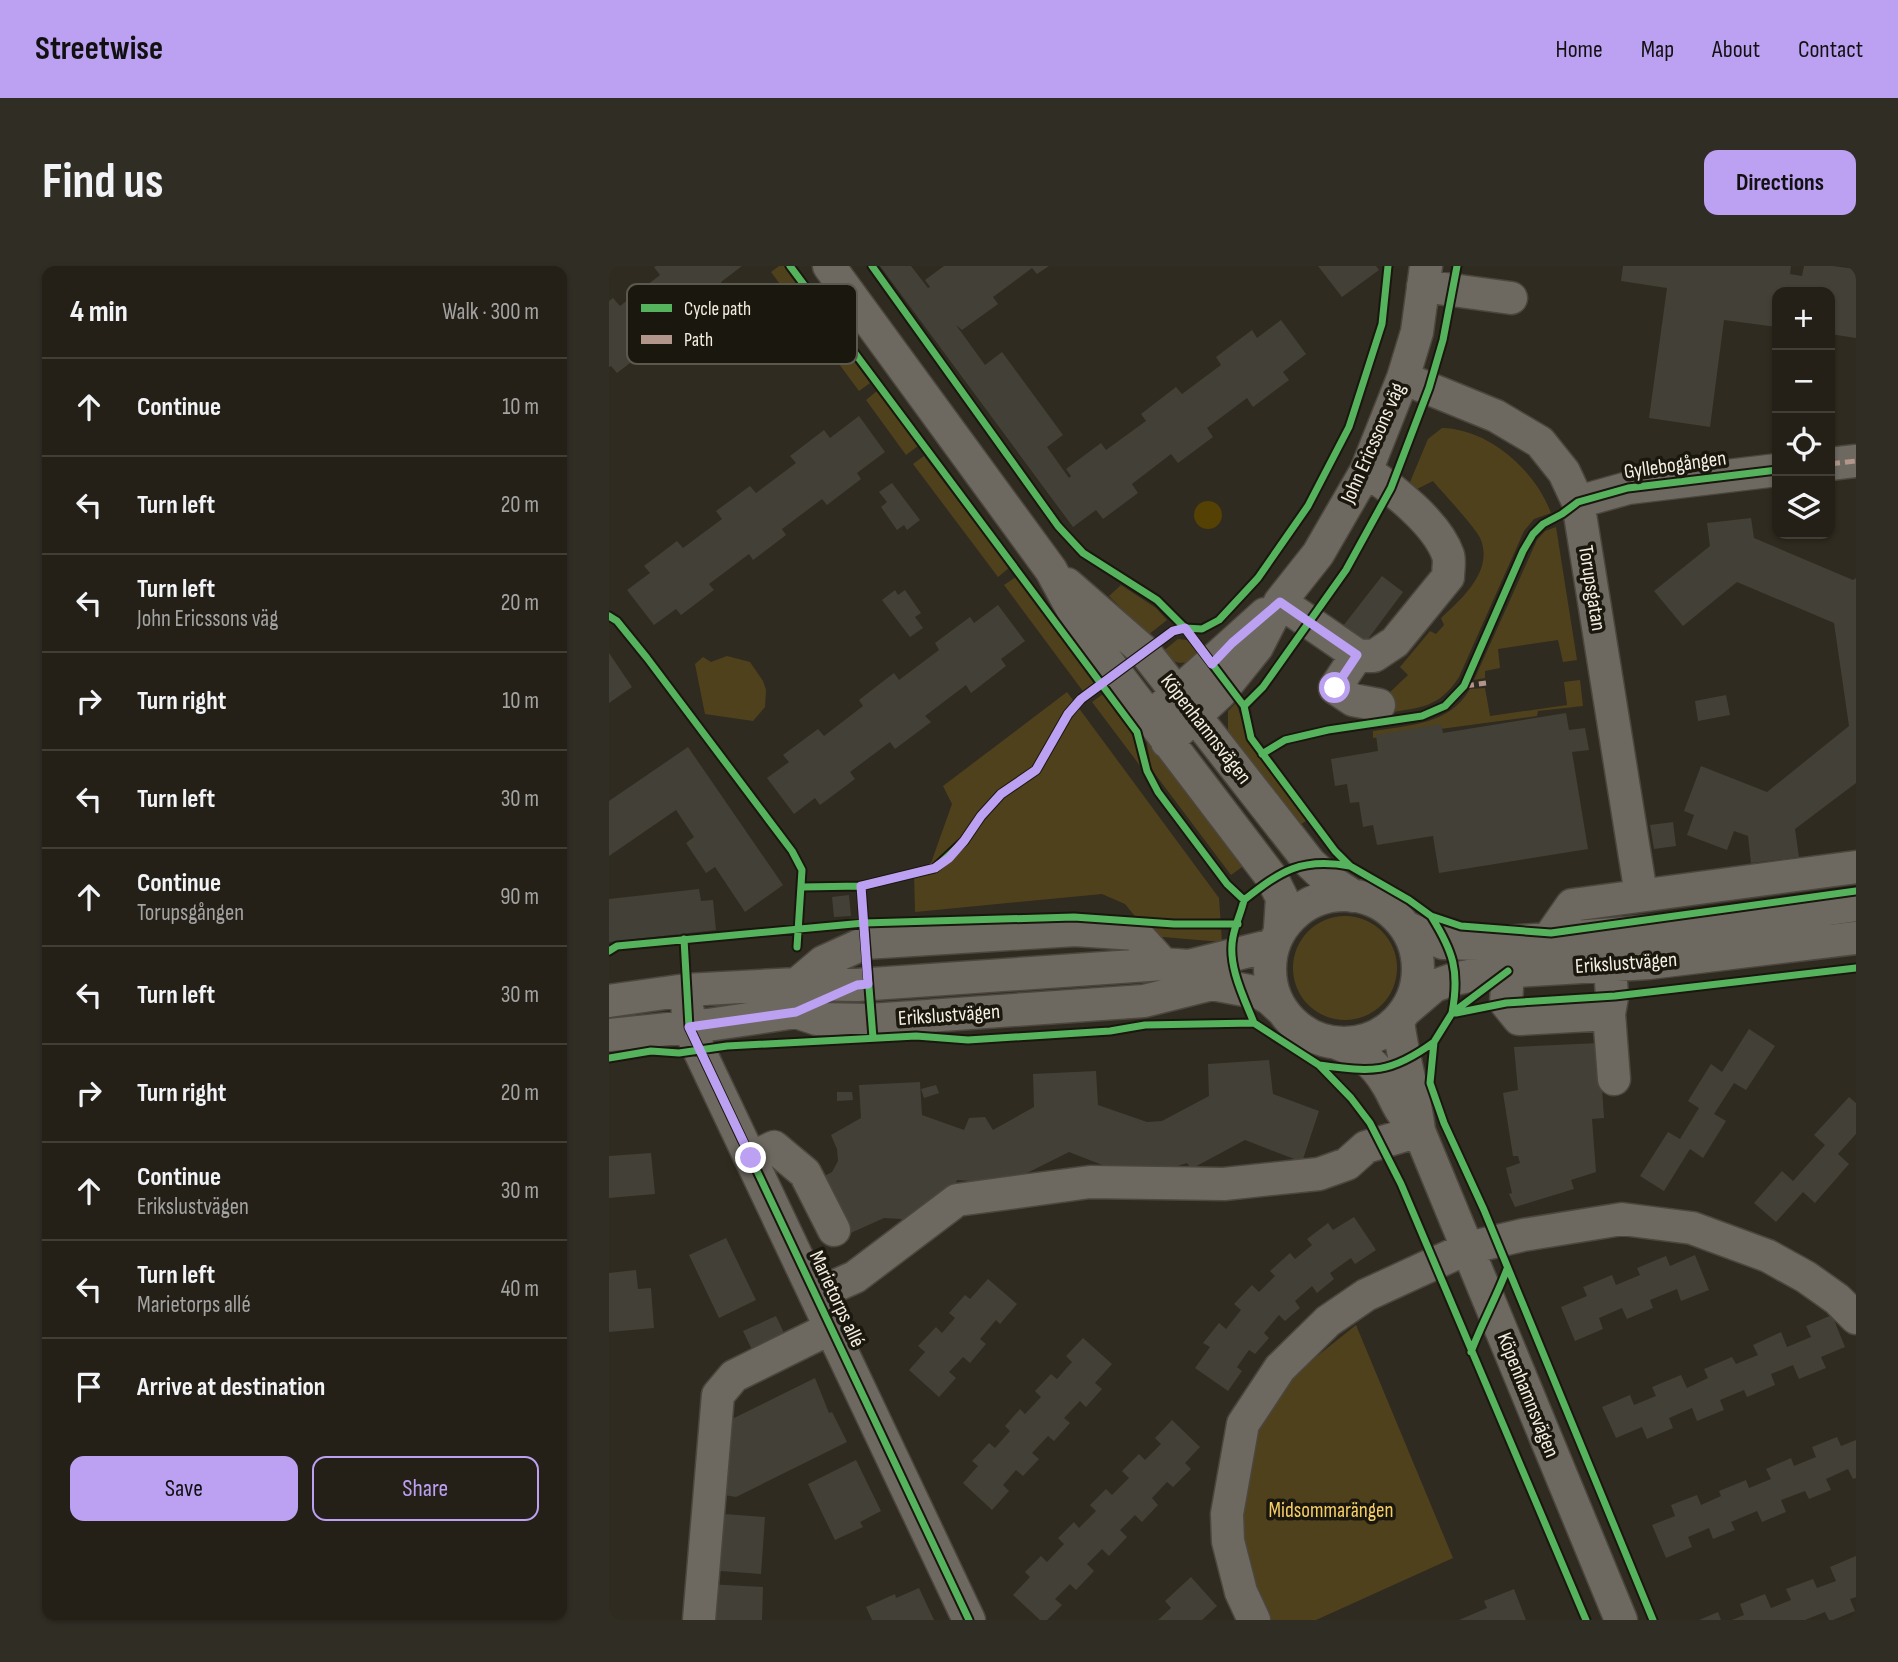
<!DOCTYPE html>
<meta charset="utf-8">
<style>
:root{--surface:#242018;--page:#302d25;--text:#f1f3f6;--muted:#a3a3a2;--line:#413e37;--accent:#bca0f2}
body{margin:0;font-family:"Sofia Sans Condensed",sans-serif;background:var(--page);color:var(--text)}
.controls{position:absolute;right:21px;top:21px;display:grid;overflow:hidden;border-radius:14px;box-shadow:0 2px 5px #0004}
.controls button{width:63px;height:63px;display:grid;place-items:center;padding:0;border:0;border-bottom:2px solid var(--line);background:var(--surface);color:var(--text);font:35px sans-serif}
.stop{position:absolute;width:21px;height:21px;margin:-16px;border:5px solid #bca0f2;border-radius:50%;background:#fff}
.stop.end{background:#bca0f2;border-color:#fff;box-shadow:0 2px 7px #0008}
.list{margin:0;padding:0;list-style:none}
h2{display:flex;justify-content:space-between;align-items:center;height:91px;margin:0;padding:0 28px;font-size:30px}
h2 small{font-size:23px;font-weight:400;color:var(--muted)}
.list li{display:grid;grid-template-columns:46px 1fr auto;gap:21px;align-items:center;box-sizing:border-box;height:98px;padding:0 28px;border-top:2px solid var(--line)}
.list b{display:block;font-size:26px;white-space:nowrap}
.list p{margin:0;font-size:23px;white-space:nowrap;color:var(--muted)}
.list em{font-size:23px;font-style:normal;color:var(--muted)}
.actions{display:flex;gap:14px;padding:21px 28px}
.actions a{flex:1;padding:16px 0;border:2px solid var(--accent);border-radius:14px;text-align:center;font-size:24px;color:var(--accent)}
.actions .main{background:var(--accent);color:#111}
.icon{flex:none;width:38px;height:38px;fill:none;stroke:currentColor;stroke-width:2;stroke-linecap:round;stroke-linejoin:round}
.map{position:relative;flex:none;width:1247px;height:1354px;overflow:hidden;border-radius:14px}
header{display:flex;align-items:center;gap:42px;box-sizing:border-box;height:98px;padding:0 35px;background:var(--accent);color:#111}
header strong{font-size:33px}
nav{display:flex;gap:38px;margin-inline-start:auto;font-size:24px}
.intro{display:flex;align-items:center;justify-content:space-between;box-sizing:border-box;height:168px;padding:0 42px}
h1{margin:0;font-size:49px}
.button{padding:18px 32px;border-radius:14px;background:var(--accent);color:#111;font-size:24px;font-weight:700}
main{display:flex;gap:42px;padding:0 42px}
aside{flex:1;background:var(--surface);border-radius:14px;box-shadow:0 2px 5px #0004}
.map>svg:first-child{display:block}
.green{fill:#50411d}
.water{fill:#544103}
.building{fill:#434037}
.lines{fill:none;stroke-linecap:round;stroke-linejoin:round}
.minor-casing{stroke:#4b473e;stroke-width:35}
.minor{stroke:#6d6961;stroke-width:32}
.quiet{stroke:#b2968c;stroke-width:5;stroke-dasharray:10 5;stroke-linecap:butt}
.cycleway-casing{stroke:#1a170e;stroke-width:11}
.cycleway{stroke:#56b35d;stroke-width:7}
.route{stroke:#bca0f2;stroke-width:9}
.labels{text-anchor:middle;dominant-baseline:central;stroke-width:7;stroke-linejoin:round;paint-order:stroke}
.street-label{font-size:21px;fill:#f4eee2;stroke:#1a170e}
.park-label{font-size:21px;fill:#f7ce66;stroke:#1a170e}
.key{fill:#1a170e;stroke:#5b584e;stroke-width:2}
.key-label{font-size:19px;fill:#f4eee2}
</style>
<header>
<strong>Streetwise</strong>
<nav><a>Home</a><a>Map</a><a>About</a><a>Contact</a></nav>
</header>
<div class="intro"><h1>Find us</h1><a class="button">Directions</a></div>
<main>
<aside>
<h2>4 min<small>Walk · 300 m</small></h2>
<ul class="list">
<li><svg class="icon" aria-label="ahead" viewBox="0 0 24 24"><path d="M12 20V5M6 11l6-6 6 6"/></svg><div><b>Continue</b></div><em>10 m</em></li>
<li><svg class="icon" aria-label="left" viewBox="0 0 24 24"><path d="M17 20v-9H6M10 6l-5 5 5 5"/></svg><div><b>Turn left</b></div><em>20 m</em></li>
<li><svg class="icon" aria-label="left" viewBox="0 0 24 24"><path d="M17 20v-9H6M10 6l-5 5 5 5"/></svg><div><b>Turn left</b><p>John Ericssons väg</p></div><em>20 m</em></li>
<li><svg class="icon" aria-label="right" viewBox="0 0 24 24"><path d="M7 20v-9h11M14 6l5 5-5 5"/></svg><div><b>Turn right</b></div><em>10 m</em></li>
<li><svg class="icon" aria-label="left" viewBox="0 0 24 24"><path d="M17 20v-9H6M10 6l-5 5 5 5"/></svg><div><b>Turn left</b></div><em>30 m</em></li>
<li><svg class="icon" aria-label="ahead" viewBox="0 0 24 24"><path d="M12 20V5M6 11l6-6 6 6"/></svg><div><b>Continue</b><p>Torupsgången</p></div><em>90 m</em></li>
<li><svg class="icon" aria-label="left" viewBox="0 0 24 24"><path d="M17 20v-9H6M10 6l-5 5 5 5"/></svg><div><b>Turn left</b></div><em>30 m</em></li>
<li><svg class="icon" aria-label="right" viewBox="0 0 24 24"><path d="M7 20v-9h11M14 6l5 5-5 5"/></svg><div><b>Turn right</b></div><em>20 m</em></li>
<li><svg class="icon" aria-label="ahead" viewBox="0 0 24 24"><path d="M12 20V5M6 11l6-6 6 6"/></svg><div><b>Continue</b><p>Erikslustvägen</p></div><em>30 m</em></li>
<li><svg class="icon" aria-label="left" viewBox="0 0 24 24"><path d="M17 20v-9H6M10 6l-5 5 5 5"/></svg><div><b>Turn left</b><p>Marietorps allé</p></div><em>40 m</em></li>
<li><svg class="icon" aria-label="arrive" viewBox="0 0 24 24"><path d="M6 21V4h12l-3 4 3 4H6"/></svg><div><b>Arrive at destination</b></div></li>
</ul>
<div class="actions"><a class="main">Save</a><a>Share</a></div>
</aside>
<div class="map">
<svg width="1247" height="1354" viewBox="0 0 1247 1354">
<rect width="100%" height="100%" fill="#302b20"/>
<path class="green" d="M170,0H175L261,117L250,125L162,6Z
M268,125L309,180L297,189L257,134Z
M833,162C880,163 926,204 942,247L925,253L915,265L850,411C830,442 812,441 779,447L783,440L781,426L799,409L791,401L821,365L827,368L835,359L832,352C852,333 884,306 872,274C869,264 833,226 824,215L808,223L801,216L819,173Z
M315,190L400,302L389,311L304,198Z
M947,261L968,394L954,396L949,374L889,383L891,402L876,405V412L865,414L928,274L936,265Z
M407,311L488,420L476,428L395,319Z
M512,319L547,342L558,354L539,369L500,330Z
M569,373L578,374L592,391C576,399 565,400 553,386Z
M118,390L141,396L154,415L157,424L156,441L144,455L96,448L86,398L94,391L102,396Z
M971,414L974,440L929,445L928,450L764,472V465C801,459 840,459 861,423L876,422L881,450L958,439L955,416Z
M501,425L640,596L622,609L546,508L542,501L537,472Z
M458,426L610,632L613,676L542,670L516,638L493,628L306,646L305,607L322,597L343,538L334,520Z
M494,428C513,453 529,468 532,501L483,436Z
M627,437L643,482L697,555L686,562L619,468V445Z
M684 702a52 52 0 1 1 104 0a52 52 0 1 1-104 0Z
M747,1059L844,1292L707,1354H653L625,1246L647,1166L682,1111Z"/>
<path class="water" d="M585 249a14 14 0 1 1 28 0a14 14 0 1 1-28 0Z"/>
<path class="building" d="M47,0H133L112,16L117,24L83,50L77,43L36,74L42,81L8,107L2,100L0,101V35L4,32L11,40L51,9L45,1Z
M271,0H302L319,22L321,21L316,14L335,0H440L428,8L423,2L384,31L389,38L353,64L347,59L376,99L393,86L454,169L438,181L460,212L462,210L457,203L492,177L497,184L537,155L532,148L567,121L573,128L612,99L607,91L643,64L648,72L672,54L697,88L674,106L680,114L644,141L638,132L598,162L604,171L569,197L562,188L523,218L529,227L494,253L487,244L464,261Z
M709,0H767L770,4L733,31Z
M1014,0H1182L1181,8L1193,10L1195,0H1224L1247,3V72L1221,68V26H1168V61L1115,54L1101,161L1040,152L1058,22L1012,15Z
M250,150L276,186L248,207L252,213L218,239L213,233L173,263L177,269L144,294L140,288L100,318L105,324L72,349L67,343L45,359L18,324L41,307L35,300L68,275L74,282L113,253L107,245L141,220L147,227L187,197L181,190L215,164L221,172Z
M283,217L311,254L298,264L295,259L288,264L272,241L278,236L270,226Z
M1142,252L1145,272L1244,314L1247,312V517L1186,563L1190,591L1142,597L1139,570L1125,565L1118,584L1078,569L1085,549L1075,545L1092,500L1158,526L1240,460L1225,357L1128,316L1074,360L1045,325L1101,280L1098,257Z
M773,310L794,326L756,377L734,360Z
M286,324L289,329L296,324L312,347L306,351L314,362L301,371L273,334Z
M389,339L416,375L392,393L397,400L362,427L357,419L316,450L322,456L286,483L281,476L241,506L246,513L211,539L206,532L185,548L158,512L180,496L174,489L209,463L215,470L254,440L250,434L268,420L285,407L290,414L330,384L326,377L361,351L365,357Z
M0,387L23,421L0,437Z
M1117,429L1121,449L1089,455L1086,435Z
M957,447L960,464L976,462L980,484L963,486L979,583L830,607L824,570L768,579L764,559L754,561L750,536L741,537L738,518L726,520L722,493L769,485L767,469L832,458L834,467Z
M79,481L174,619L136,646L106,601L97,607L77,577L85,571L67,544L0,590V535Z
M1064,556L1067,580L1045,583L1041,559Z
M90,623L92,635L104,634L107,664L0,676V633Z
M240,629L242,650L225,651L223,631Z
M1140,763L1166,780L1137,824L1125,817L1105,848L1117,855L1094,892L1081,883L1055,925L1031,910L1059,866L1071,873L1090,842L1079,835L1102,798L1113,806Z
M990,777L995,852L983,853L987,906L962,914L965,923L906,941L900,928L903,927L897,902L911,897L909,890H904L894,827L909,824L905,781Z
M660,794L664,828L710,845L693,896L636,874L582,903L578,897L550,906L519,909L460,886L406,913L403,909L375,916L348,914L343,929L300,962L292,953L275,952L235,970L208,914L223,906L229,895L228,883L222,869L252,852L250,819L311,816L313,849L355,864L360,852L376,851L384,864L425,841L424,808L487,805L489,839L538,856L553,855L600,830L599,798Z
M327,819L330,827L315,832L312,823Z
M228,826H243L244,834L228,835Z
M1240,831L1247,837V868L1229,888L1240,898L1206,937L1194,926L1167,956L1145,937L1173,905L1184,915L1216,879L1205,869Z
M42,887L46,928L0,932V890Z
M745,951L767,984L746,998L742,992L721,1007L725,1013L708,1027L703,1020L686,1035L691,1042L676,1055L670,1049L655,1067L660,1072L646,1088L640,1084L628,1101L633,1105L619,1125L586,1102L601,1081L594,1077L610,1057L617,1063L632,1044L625,1038L643,1019L650,1026L666,1010L661,1005L681,987L686,993L703,979L698,973L719,957L724,964Z
M117,972L147,1034L110,1052L80,989Z
M1086,989L1100,1024L1072,1035L1068,1023L1041,1034L1044,1042L1018,1053L1013,1042L990,1052L994,1063L966,1075L952,1041L978,1030L974,1021L1003,1009L1007,1019L1031,1009L1028,1002L1057,990L1061,1000Z
M27,1004L29,1023L42,1022L45,1062L0,1066V1007Z
M379,1013L408,1038L391,1058L387,1054L371,1073L377,1078L361,1097L354,1091L340,1106L347,1112L330,1131L300,1104L316,1086L309,1080L327,1061L333,1067L346,1052L340,1047L356,1029L361,1033Z
M1223,1049L1236,1081L1212,1091L1217,1102L1190,1113L1184,1099L1162,1108L1166,1119L1138,1131L1135,1124L1111,1134L1115,1144L1088,1155L1083,1142L1060,1152L1064,1162L1038,1173L1033,1161L1007,1172L993,1141L1021,1129L1025,1139L1047,1130L1043,1121L1072,1109L1078,1122L1099,1112L1095,1103L1123,1091L1127,1098L1149,1089L1144,1079L1172,1066L1178,1081L1202,1071L1197,1060Z
M167,1050L177,1071L144,1086L134,1065Z
M474,1072L503,1098L486,1117L493,1123L477,1141L471,1135L455,1152L461,1157L445,1175L439,1170L423,1187L430,1193L414,1210L407,1204L394,1219L400,1225L383,1244L354,1217L369,1200L363,1195L380,1177L386,1182L401,1165L396,1160L411,1143L416,1148L432,1131L426,1125L442,1108L448,1113L463,1096L457,1090Z
M206,1112L220,1147L223,1146L238,1176L127,1231L103,1227L119,1155Z
M563,1154L591,1181L576,1197L582,1203L564,1221L558,1216L543,1232L549,1239L533,1256L526,1249L511,1264L518,1271L500,1290L493,1283L478,1298L485,1305L467,1324L461,1318L446,1333L453,1339L438,1354H431L404,1329L421,1311L416,1306L432,1290L438,1296L455,1278L449,1272L465,1256L470,1262L487,1245L481,1239L497,1223L503,1229L520,1212L513,1205L530,1188L536,1194L552,1178L546,1172Z
M1228,1171L1232,1180L1247,1174V1212L1244,1213L1239,1203L1217,1213L1222,1224L1200,1233L1196,1225L1172,1234L1177,1246L1153,1256L1148,1245L1122,1256L1126,1264L1104,1273L1100,1262L1079,1271L1083,1281L1057,1292L1043,1259L1066,1250L1062,1239L1088,1229L1092,1239L1112,1230L1110,1225L1137,1214L1140,1222L1162,1213L1157,1203L1182,1192L1185,1200L1207,1191L1203,1181Z
M247,1194L272,1245L251,1256L254,1261L226,1274L199,1218Z
M102,1247L156,1251L152,1308L98,1304Z
M1247,1290V1331L1241,1333L1246,1345L1224,1354H1220L1216,1346L1196,1354H1123L1135,1349L1131,1338L1156,1328L1162,1342L1182,1334L1177,1323L1204,1313L1208,1322L1227,1315L1221,1301Z
M582,1311L608,1340L593,1354H549L562,1342L556,1335Z
M98,1318L154,1321L153,1354H96Z
M310,1322L325,1354H263L257,1341L286,1328L287,1332Z
M905,1323L917,1354H850L878,1342L875,1335Z
M1109,1346L1112,1354H1090Z"/>
<g class="lines">
<defs>
<path id="minor" d="M220,0L442,304L475,365L663,612L673,632L671,662
M814,20L902,32
M794,112L887,150L931,176L955,206L969,236L1032,628
M1221,198L1247,195
M969,236L1019,222L1168,204
M458,318L536,386L701,597L718,613L744,630
M671,336L748,389L765,390L786,376L839,311C839,304 841,295 839,289C828,257 784,223 757,205
M748,389L726,422L744,434L770,439
M554,440L656,348
M558,476L611,427L648,381L671,336L709,288L757,205L794,112L808,66L817,0
M661 703a74 74 0 1 1 148 0a74 74 0 1 1-148 0Z
M796,661L834,677L871,678L1084,662L1247,639
M938,675L963,639L1247,601
M899,705L897,737L910,753L1000,748L1003,731L1001,700
M188,718L214,696L256,677L466,664L527,668L554,698
M77,724L80,761L90,784L360,1354
M0,735L77,724L188,718L248,719L554,698L580,700L664,679
M797,744L825,720L845,713L875,707L1040,697L1247,672
M1000,748L1005,813
M789,754C793,792 806,828 810,865L1012,1354
M0,769L99,759L187,746L208,753L261,754L535,735L603,718L651,727L661,733L674,745
M728,777C751,786 765,796 778,818C785,829 788,841 797,851
M142,892L165,881L196,907L225,964
M206,1029L246,1011L348,934L481,916L615,918L710,908L738,898L757,881L810,865
M90,1354L109,1129L125,1110L222,1062
M645,1354L632,1326L619,1275L618,1248L634,1158L671,1102L719,1055L757,1029L859,982L914,969L1013,953L1083,962L1159,990L1197,1011L1228,1033L1247,1052"/>
</defs>
<use href="#minor" class="minor-casing"/>
<use href="#minor" class="minor"/>
<path class="quiet" d="M1221,198L1247,195
M855,420L877,417"/>
<defs>
<path id="cycleway" d="M181,0L528,466L538,505L549,526L618,618L635,634C632,647 626,659 624,671C618,699 635,732 645,757
M263,0L449,260L474,287L548,334L576,362L635,440L642,472L726,585L741,600L800,634L822,650L852,660L942,667L1247,625
M0,350L8,355L38,392L183,585L193,604L188,681
M635,440L654,421L737,304L782,222L820,122L834,74L848,0
M653,488L676,474L719,464L813,450L836,440L855,420L914,285L924,268L934,258L953,248L969,236L1019,222L1168,204
M252,620L264,772
M194,621L252,620L326,602L355,575L372,550L392,528L427,504L459,448L472,433L564,365L576,362L593,363L610,354L649,312L699,240L740,161L773,58L779,0
M635,634C672,605 692,591 741,600
M822,650C844,685 851,705 843,747
M75,673L80,761L360,1354
M0,685L8,680L255,657L465,651L565,658H629
M899,705L843,747L825,776L821,817L835,857L875,944L1044,1354
M847,747L897,737L1006,730L1247,702
M0,792L42,785L70,787L118,780L307,770L359,774L501,765L536,759L645,757L710,799L742,832L761,857L792,918L977,1354
M710,799C762,806 780,809 825,776
M862,1086C873,1057 887,1032 898,1003"/>
</defs>
<use href="#cycleway" class="cycleway-casing"/>
<use href="#cycleway" class="cycleway"/>
</g>
<g class="lines">
<path class="route" d="M142,892L80,761L187,746L248,719L259,718L252,620L326,602L340,592L355,575L372,550L392,528L427,504L459,448L472,433L564,365L576,362L603,398L623,377L671,336L748,389L726,422"/>
</g>
<g class="labels">
<g class="street-label">
<text transform="translate(764 177) rotate(-66)">John Ericssons väg</text>
<text transform="translate(1066 199) rotate(-8)">Gyllebogången</text>
<text transform="translate(983 322) rotate(81)">Torupsgatan</text>
<text transform="translate(597 463) rotate(52)">Köpenhamnsvägen</text>
<text transform="translate(1017 697) rotate(-4)">Erikslustvägen</text>
<text transform="translate(340 749) rotate(-4)">Erikslustvägen</text>
<text transform="translate(228 1033) rotate(65)">Marietorps allé</text>
<text transform="translate(919 1129) rotate(68)">Köpenhamnsvägen</text>
</g>
<g class="park-label">
<text x="722" y="1244">Midsommarängen</text>
</g>
</g>
<rect x="18" y="18" width="230" height="80" rx="10" class="key"/>
<rect x="32" y="38" width="31" height="8" fill="#56b35d"/>
<rect x="32" y="69" width="31" height="9" fill="#b2968c"/>
<g class="key-label">
<text x="75" y="49">Cycle path</text>
<text x="75" y="80">Path</text>
</g>
</svg>
<div class="controls">
<button>+</button>
<button>−</button>
<button><svg class="icon" aria-label="locate" viewBox="0 0 24 24"><circle cx="12" cy="12" r="6"/><path d="M12 2v4M12 18v4M2 12h4M18 12h4"/></svg></button>
<button><svg class="icon" aria-label="layers" viewBox="0 0 24 24"><path d="M12 4l9 5-9 5-9-5zM3 14l9 5 9-5"/></svg></button>
</div>
<div class="stop" style="left:726px;top:422px"></div>
<div class="stop end" style="left:142px;top:892px"></div>
</div>
</main>
